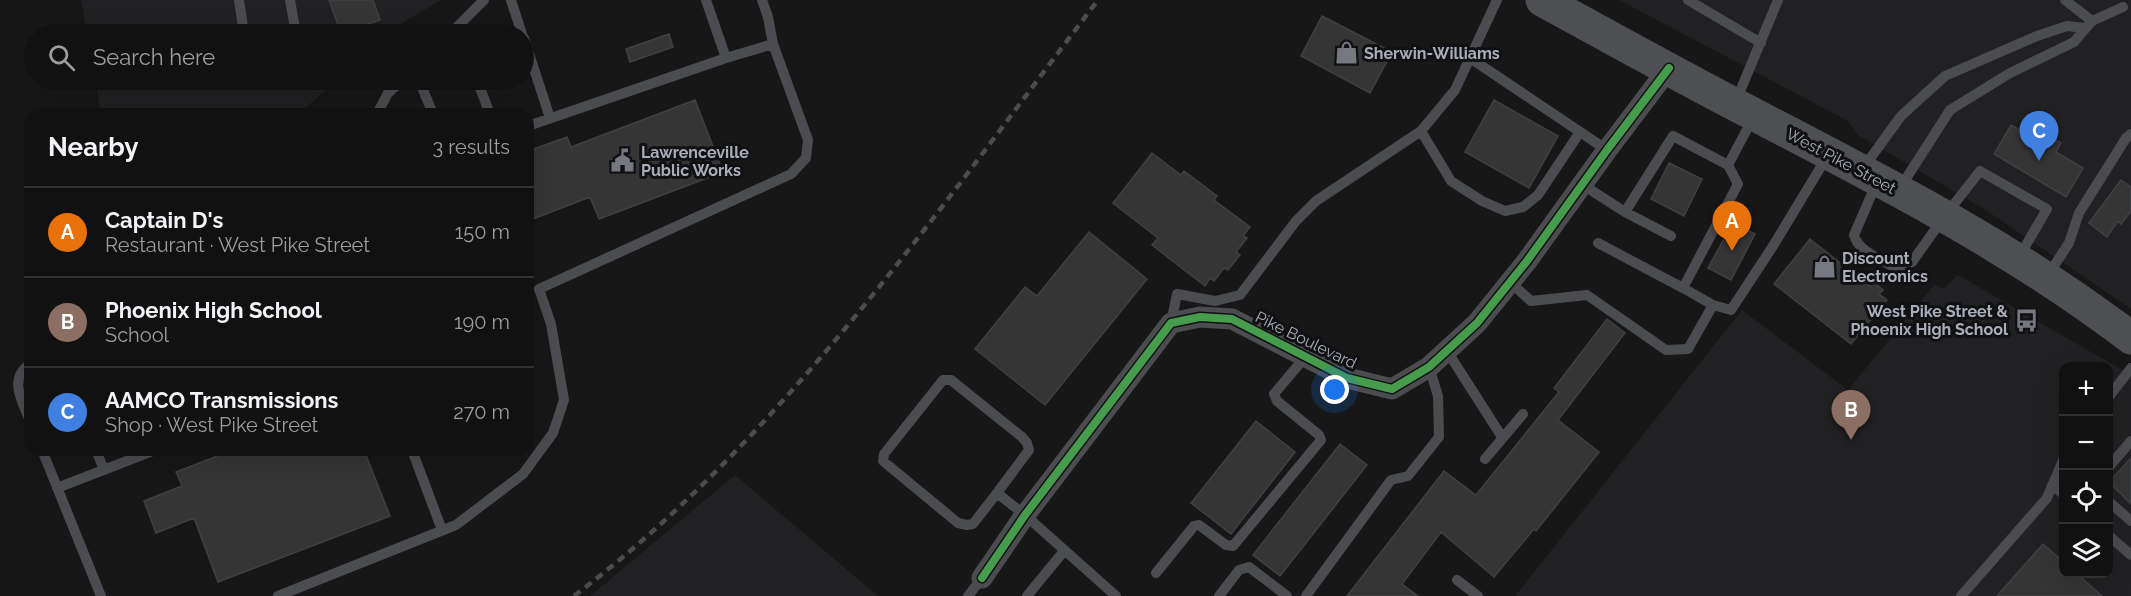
<!DOCTYPE html>
<meta charset="utf-8">
<style>
:root{--surface:#111;--page:#1e1f1f;--text:#f1f3f6;--muted:#9c9d9f;--line:#303131;--accent:#757880}
body{margin:0;font-family:Raleway,sans-serif;background:var(--page);color:var(--text)}
.controls{position:absolute;right:18px;bottom:18px;display:grid;overflow:hidden;border-radius:12px;box-shadow:0 6px 24px #0002}
.controls button{width:54px;height:54px;display:grid;place-items:center;padding:0;border:0;border-bottom:2px solid var(--line);background:var(--surface);color:var(--text);font:30px sans-serif}
.you{position:absolute;left:1335px;top:390px;width:21px;height:21px;margin:-15px;border:4px solid #fff;border-radius:50%;background:#1a73e8;box-shadow:0 0 0 9px #1a73e833}
.badge{display:grid;place-items:center;width:39px;height:39px;border-radius:50%;background:var(--accent);color:#fff;font-size:20px;font-weight:700}
.pin{position:absolute;translate:-50% -50px;filter:drop-shadow(0 2px 3px #0008)}
.pin::after{content:'';position:absolute;top:32px;width:21px;height:18px;background:inherit;clip-path:polygon(0 0,100% 0,50% 100%)}
.list{margin:0;padding:0;list-style:none}
h2{display:flex;justify-content:space-between;align-items:center;height:78px;margin:0;padding:0 24px;font-size:26px}
h2 small{font-size:20px;font-weight:400;color:var(--muted)}
.list li{display:grid;grid-template-columns:39px 1fr auto;gap:18px;align-items:center;box-sizing:border-box;height:90px;padding:0 24px;border-top:2px solid var(--line)}
.list b{display:block;font-size:22px;white-space:nowrap}
.list p{margin:0;font-size:20px;white-space:nowrap;color:var(--muted)}
.list em{font-size:20px;font-style:normal;color:var(--muted)}
.icon{flex:none;width:33px;height:33px;fill:none;stroke:currentColor;stroke-width:2;stroke-linecap:round;stroke-linejoin:round}
.map{position:relative;flex:none;width:2131px;height:596px;overflow:hidden}
.search{position:absolute;background:var(--surface);box-shadow:0 6px 24px #0002;left:24px;top:24px;width:510px;height:66px;display:flex;align-items:center;gap:15px;box-sizing:border-box;padding:0 21px;border-radius:33px;color:var(--muted);font-size:22px}
.panel{position:absolute;background:var(--surface);box-shadow:0 6px 24px #0002;left:24px;top:108px;width:510px;height:348px;border-radius:18px}
.map>svg:first-child{display:block}
.built{fill:#212123;fill-rule:evenodd}
.building{fill:#353536;stroke:#3f4043;stroke-width:1.5}
.lines{fill:none;stroke-linecap:round;stroke-linejoin:round}
.service{stroke:#4b4c50;stroke-width:10}
.minor{stroke:#4b4c50;stroke-width:21}
.primary{stroke:#4d4f52;stroke-width:33}
.rail{stroke:#4b4c4f;stroke-width:4.5;stroke-dasharray:8 6;stroke-linecap:butt}
.cycleway-casing{stroke:#111113;stroke-width:11}
.cycleway{stroke:#469c4c;stroke-width:8}
.labels{text-anchor:middle;dominant-baseline:central;stroke-width:6;stroke-linejoin:round;paint-order:stroke}
.poi-label{font-size:16px;font-weight:bold;fill:#a8adb8;stroke:#111113;text-anchor:start}
.street-label{font-size:16px;fill:#a8adb8;stroke:#111113}
</style>
<div class="map">
<svg width="2131" height="596" viewBox="0 0 2131 596">
<rect width="100%" height="100%" fill="#171717"/>
<path class="built" d="M81,0H441L402,23L389,34H87Z
M1619,0H2131V309L1984,209L1858,135L1848,121Z
M95,80H338L298,114H101Z
M1958,275L2131,375V596H1515L1742,310L1848,390L1935,284L1943,289ZM2064,366H2108V574H2064Z
M735,475L878,596H590Z"/>
<path class="building" d="M329,0H373L380,20L341,33Z
M1322,16L1392,52L1370,93L1301,56Z
M669,34L673,47L630,62L626,49Z
M695,100L723,172L599,219L590,197L528,221V151L567,137L571,147Z
M1494,100L1558,136L1529,188L1465,152Z
M2011,125L2032,137L2037,129L2061,143L2056,152L2083,168L2066,197L1994,154Z
M1152,153L1181,175L1184,171L1217,196L1214,200L1250,227L1243,236L1247,238L1236,252L1240,255L1228,270L1224,268L1214,281L1210,278L1205,286L1152,245L1158,238L1113,203Z
M1669,163L1702,179L1684,216L1651,199Z
M2121,180L2131,187V211L2121,224L2118,221L2107,237L2089,223Z
M1733,222L1755,234L1731,280L1708,268Z
M1089,232L1147,279L1045,405L975,349L1025,287L1037,296Z
M1810,239L1869,286L1873,281L1883,290L1879,294L1887,300L1851,344L1774,284Z
M1607,319L1625,333L1558,420L1599,452L1536,531L1534,529L1494,577L1441,532L1402,584L1418,596H1347L1444,471L1476,495L1559,392L1554,388Z
M1256,421L1295,452L1231,534L1191,503Z
M1340,444L1367,465L1280,576L1253,555Z
M233,450H364L390,516L218,582L194,518L156,533L144,501L182,486L176,472Z
M2131,458V504L2109,482Z
M2043,544L2064,562V573H2076L2102,596H1997Z"/>
<g class="lines">
<path class="service" d="M239,0L244,34
M290,0L296,34
M511,0L522,34
M706,0L726,58
M762,0L768,17L773,44
M1688,0L1761,43
M2065,0L2092,21
M450,34L484,0
M524,38L550,118
M1470,58L1607,150
M419,80L433,114
M477,80L490,114
M1736,101L1778,0
M377,114L388,93L403,80
M1421,131L1451,181L1482,201L1505,211L1523,207L1538,195L1580,132
M1728,165L1753,118
M1864,167L1901,116L1945,76L2037,36L2067,26L2085,28
M1877,182L1854,235C1858,252 1883,260 1898,269L1912,262L1944,217L1980,171L2047,209L2019,257
M1583,185L1625,212L1673,136L1728,165L1738,184L1683,288L1713,305L1731,310L1773,246L1828,155
M1900,188L1950,110L2010,73L2074,42L2092,21L2123,7
M1625,212L1671,236
M1598,243L1683,288
M2048,275L2069,243L2079,213L2126,138L2131,134
M1510,282L1531,301L1587,295L1666,350L1688,349L1713,305
M1171,323L1177,294L1215,301L1240,295L1296,221L1316,201L1421,131L1455,90L1497,0
M1447,351L1502,437
M30,364C8,379 22,401 30,421
M2108,398L2131,368
M42,450L101,596
M96,450L104,470
M412,450L442,530
M1485,459L1523,414
M2108,468L2131,441
M2052,485L2064,495
M57,488L155,450
M997,493L973,524L967,525L958,523L883,461L884,454L943,380H951L1022,437L1027,443L1029,450L997,493L1025,515L1116,596
M2108,501L2131,521
M2108,535L2131,555
M1156,573L1194,526L1199,525L1226,545L1233,546L1321,440L1319,435L1277,401L1274,394L1306,356
M1457,580L1478,596
M278,596L456,525L523,474L553,433L564,400L551,324L539,289L791,174L806,158L808,140L773,44L726,58L528,126
M968,596L982,578
M1027,596L1064,551
M1219,596L1239,570L1249,567L1287,596
M1306,596L1391,480L1408,476L1439,437L1438,396L1429,367
M1961,596L2047,498L2064,458"/>
<path class="minor" d="M982,578L1025,515L1171,323L1200,317L1232,319L1347,378L1392,389L1429,367L1477,323L1527,261L1607,150L1669,68"/>
<path class="primary" d="M1542,0C1613,39 1685,79 1757,116C1886,183 2016,250 2131,338"/>
<path class="rail" d="M574,596C782,439 941,206 1098,0"/>
<defs>
<path id="cycleway" d="M982,578L1025,515L1171,323L1200,317L1232,319L1347,378L1392,389L1429,367L1477,323L1527,261L1607,150L1669,68"/>
</defs>
<use href="#cycleway" class="cycleway-casing"/>
<use href="#cycleway" class="cycleway"/>
</g>
<defs>
<symbol id="shop-bare" viewBox="-9 -9 18 18"><path d="M-5-2.5h2.3a2.7 3.5 0 0 1 5.4 0H5L5.5 6h-11ZM-1.5-2.5h3a1.5 2.3 0 0 0-3 0Z" fill="#757880" stroke="#111113" stroke-width="2.5" paint-order="stroke"/></symbol>
<symbol id="civic-bare" viewBox="-9 -9 18 18"><path d="M-.6-6.5H3V-4.5H.6V-3L4-1V1h2V6H-6V1h2V-1L-.6-3ZM-1.2 2.5V6h2.4V2.5Z" fill="#757880" stroke="#111113" stroke-width="2.5" paint-order="stroke"/></symbol>
<symbol id="bus-bare" viewBox="-9 -9 18 18"><path d="M-5-6H5V4H4V6H2V4H-2V6H-4V4H-5ZM-3.5-4V0h7V-4ZM-3.5 1.2v1.5H-2V1.2ZM2 1.2v1.5H3.5V1.2Z" fill="#757880" stroke="#111113" stroke-width="2.5" paint-order="stroke"/></symbol>
</defs>
<g fill-rule="evenodd">
<use href="#shop-bare" x="1330" y="36" width="33" height="33"/>
<use href="#civic-bare" x="606" y="144" width="33" height="33"/>
<use href="#shop-bare" x="1808" y="250" width="33" height="33"/>
<use href="#bus-bare" x="2010" y="304" width="33" height="33"/>
</g>
<g class="labels">
<g class="poi-label">
<text x="1364" y="53">Sherwin-Williams</text>
<text x="641" y="152">Lawrenceville<tspan x="641" dy="18">Public Works</tspan></text>
<text x="1842" y="258">Discount<tspan x="1842" dy="18">Electronics</tspan></text>
<text x="2008" y="311" text-anchor="end">West Pike Street &amp;<tspan x="2008" dy="18">Phoenix High School</tspan></text>
</g>
<g class="street-label">
<text transform="translate(1841 161) rotate(28)">West Pike Street</text>
<text transform="translate(1306 340) rotate(26)">Pike Boulevard</text>
</g>
</g>
</svg>
<div class="controls">
<button>+</button>
<button>−</button>
<button><svg class="icon" aria-label="locate" viewBox="0 0 24 24"><circle cx="12" cy="12" r="6"/><path d="M12 2v4M12 18v4M2 12h4M18 12h4"/></svg></button>
<button><svg class="icon" aria-label="layers" viewBox="0 0 24 24"><path d="M12 4l9 5-9 5-9-5zM3 14l9 5 9-5"/></svg></button>
</div>
<div class="you"></div>
<div class="pin badge" style="left:1732px;top:251px;background:#e8710a">A</div>
<div class="pin badge" style="left:1851px;top:440px;background:#8d6e63">B</div>
<div class="pin badge" style="left:2039px;top:161px;background:#3f7fe0">C</div>
<div class="search"><svg class="icon" aria-label="search" viewBox="0 0 24 24"><circle cx="10" cy="10" r="6"/><path d="M15 15l6 6"/></svg>Search here</div>
<section class="panel">
<h2>Nearby<small>3 results</small></h2>
<ul class="list">
<li><span class="badge" style="background:#e8710a">A</span><div><b>Captain D's</b><p>Restaurant · West Pike Street</p></div><em>150 m</em></li>
<li><span class="badge" style="background:#8d6e63">B</span><div><b>Phoenix High School</b><p>School</p></div><em>190 m</em></li>
<li><span class="badge" style="background:#3f7fe0">C</span><div><b>AAMCO Transmissions</b><p>Shop · West Pike Street</p></div><em>270 m</em></li>
</ul>
</section>
</div>
